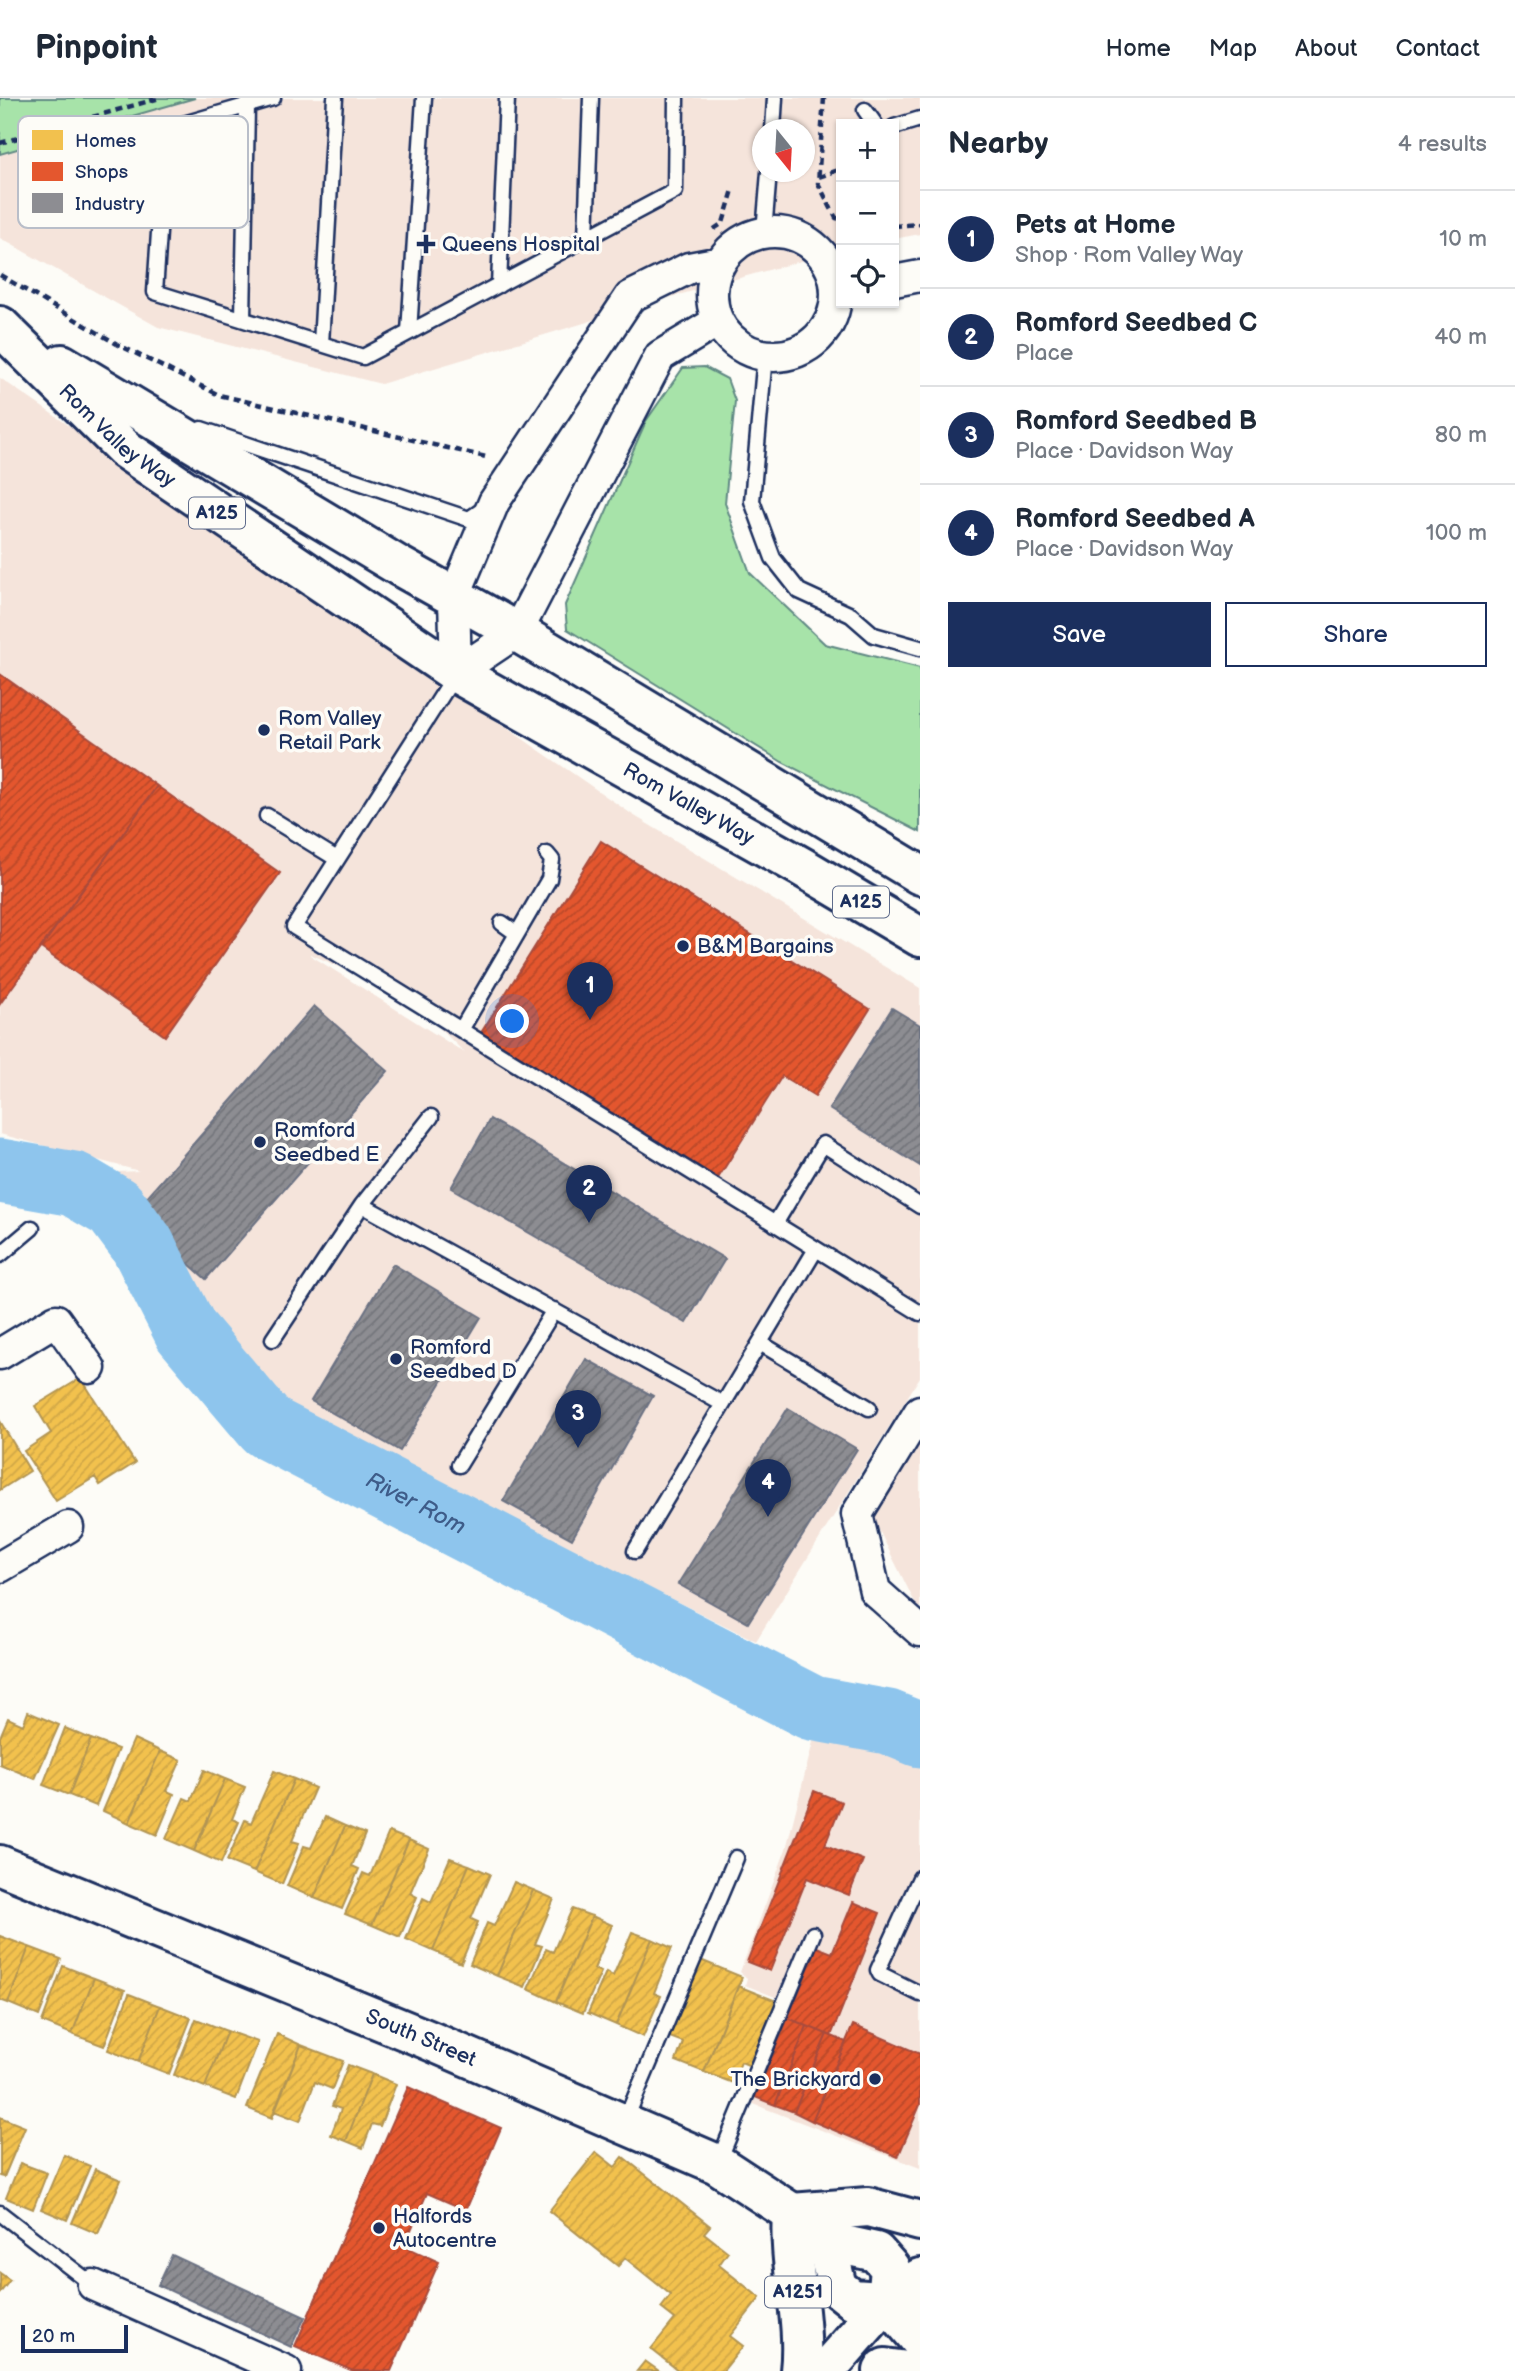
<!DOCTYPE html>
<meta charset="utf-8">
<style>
:root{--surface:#fff;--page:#f2f2f3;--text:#1f2937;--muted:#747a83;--line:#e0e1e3;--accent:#1b2f5e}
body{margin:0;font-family:"Balsamiq Sans",sans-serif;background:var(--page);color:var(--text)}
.controls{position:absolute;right:21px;top:21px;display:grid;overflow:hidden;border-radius:0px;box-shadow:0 2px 5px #0004}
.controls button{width:63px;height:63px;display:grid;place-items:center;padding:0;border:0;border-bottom:2px solid var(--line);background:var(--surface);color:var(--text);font:35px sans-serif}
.compass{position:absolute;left:752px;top:21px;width:63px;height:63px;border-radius:50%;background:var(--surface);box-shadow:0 2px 5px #0004;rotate:162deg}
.scale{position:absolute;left:21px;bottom:18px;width:107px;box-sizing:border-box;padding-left:7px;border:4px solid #1b2f5e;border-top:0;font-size:19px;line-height:24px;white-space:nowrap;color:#1b2f5e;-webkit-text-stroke:5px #fdfcf7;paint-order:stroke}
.you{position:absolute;left:513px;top:924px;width:24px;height:24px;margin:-18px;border:5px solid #fff;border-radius:50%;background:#1a73e8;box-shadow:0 0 0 10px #1a73e833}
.badge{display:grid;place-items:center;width:46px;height:46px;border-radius:50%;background:var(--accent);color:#fff;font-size:23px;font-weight:700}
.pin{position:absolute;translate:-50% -58px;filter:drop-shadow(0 2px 4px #0008)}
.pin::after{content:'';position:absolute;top:37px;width:24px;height:21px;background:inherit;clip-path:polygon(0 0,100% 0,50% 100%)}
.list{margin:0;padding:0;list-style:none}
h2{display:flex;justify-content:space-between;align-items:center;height:91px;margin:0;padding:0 28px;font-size:30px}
h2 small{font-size:23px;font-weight:400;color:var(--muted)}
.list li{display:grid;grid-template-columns:46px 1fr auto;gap:21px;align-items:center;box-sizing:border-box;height:98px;padding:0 28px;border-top:2px solid var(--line)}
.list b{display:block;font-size:26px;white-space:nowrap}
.list p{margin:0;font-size:23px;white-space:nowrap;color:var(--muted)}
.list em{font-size:23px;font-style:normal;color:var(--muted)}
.actions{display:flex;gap:14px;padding:21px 28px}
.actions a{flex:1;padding:16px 0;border:2px solid var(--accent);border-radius:0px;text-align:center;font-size:24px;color:var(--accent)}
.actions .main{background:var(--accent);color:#fff}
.icon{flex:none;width:38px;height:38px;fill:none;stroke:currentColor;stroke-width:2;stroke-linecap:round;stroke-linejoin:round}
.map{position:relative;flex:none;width:920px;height:2273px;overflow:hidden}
header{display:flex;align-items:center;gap:42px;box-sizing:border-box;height:98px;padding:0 35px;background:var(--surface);border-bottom:2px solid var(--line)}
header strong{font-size:33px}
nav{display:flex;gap:38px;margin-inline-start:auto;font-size:24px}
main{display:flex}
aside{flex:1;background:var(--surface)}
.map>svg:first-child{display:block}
.built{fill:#f5e4db;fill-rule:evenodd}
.green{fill:#a7e3a9;stroke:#618984;stroke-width:2}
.homes{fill:url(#homes-hatch);stroke:#b29553;stroke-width:2}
.shops{fill:url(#shops-hatch);stroke:#a84b3c;stroke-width:2}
.industry{fill:url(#industry-hatch);stroke:#6b7182;stroke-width:2}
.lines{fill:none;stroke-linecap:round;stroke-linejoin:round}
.river{stroke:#8ec5ed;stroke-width:65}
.lane-casing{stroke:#1b2f5e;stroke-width:19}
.street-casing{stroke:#1b2f5e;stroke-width:35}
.secondary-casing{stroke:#1b2f5e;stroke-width:44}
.primary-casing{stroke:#1b2f5e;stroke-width:44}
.path{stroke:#1b2f5e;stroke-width:4.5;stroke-dasharray:7 5;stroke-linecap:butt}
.lane{stroke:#fdfcf7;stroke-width:14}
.street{stroke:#fdfcf7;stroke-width:30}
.secondary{stroke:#fdfcf7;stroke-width:38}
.primary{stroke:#fdfcf7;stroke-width:38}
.poi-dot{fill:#1b2f5e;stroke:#fdfcf7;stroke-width:2.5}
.labels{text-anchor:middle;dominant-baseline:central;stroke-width:7;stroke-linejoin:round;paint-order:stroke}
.shield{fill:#fdfcf7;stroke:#5f6c8c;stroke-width:2}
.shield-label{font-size:19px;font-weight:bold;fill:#1b2f5e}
.poi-label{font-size:21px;fill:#1b2f5e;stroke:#fdfcf7;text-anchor:start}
.street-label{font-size:21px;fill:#1b2f5e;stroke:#fdfcf7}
.water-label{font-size:23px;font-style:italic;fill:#3e5c89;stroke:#fdfcf7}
.key{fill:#fdfcf7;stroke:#b9bec9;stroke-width:2}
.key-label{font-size:19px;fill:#1b2f5e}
</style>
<header>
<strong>Pinpoint</strong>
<nav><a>Home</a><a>Map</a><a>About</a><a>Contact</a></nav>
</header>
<main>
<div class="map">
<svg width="920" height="2273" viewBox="0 0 920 2273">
<defs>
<pattern id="homes-hatch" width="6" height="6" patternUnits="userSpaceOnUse" patternTransform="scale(1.75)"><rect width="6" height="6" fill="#f2c14e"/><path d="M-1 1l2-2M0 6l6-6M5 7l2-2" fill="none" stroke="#cfa646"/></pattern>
<pattern id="shops-hatch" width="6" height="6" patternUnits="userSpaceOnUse" patternTransform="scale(1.75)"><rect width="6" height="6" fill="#e4572e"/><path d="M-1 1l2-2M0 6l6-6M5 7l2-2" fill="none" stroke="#b8482a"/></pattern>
<pattern id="industry-hatch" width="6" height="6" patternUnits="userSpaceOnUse" patternTransform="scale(1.75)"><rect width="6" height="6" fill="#8d8d92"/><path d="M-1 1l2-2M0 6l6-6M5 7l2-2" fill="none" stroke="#72747a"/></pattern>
</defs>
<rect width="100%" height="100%" fill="#fdfcf7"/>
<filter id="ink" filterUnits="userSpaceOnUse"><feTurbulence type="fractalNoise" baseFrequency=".0143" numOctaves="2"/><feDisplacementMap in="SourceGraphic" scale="14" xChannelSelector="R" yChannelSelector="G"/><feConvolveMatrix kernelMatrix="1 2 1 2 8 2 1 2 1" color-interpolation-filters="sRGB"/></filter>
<g filter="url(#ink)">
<path class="built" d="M195,0H920V136L894,141V26H841V152L671,199L381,286L158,229L0,140V56ZM762,32H804V74H762Z
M0,280L633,717L920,890V1279L756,1543L261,1297L178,1192L118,1074L139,1073L0,1036ZM310,856L407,898L465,955L310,857Z
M920,1346V1515L873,1420Z
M818,1624L920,1658V2070L751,2005L788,1920L780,1901L745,1887L747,1880L740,1874L786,1751Z"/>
<path class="green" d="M0,0H195L0,56Z
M704,269L727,281L735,303L725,405L750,475L825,546L920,570V734L782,664L567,531L565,507L646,323L683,270Z"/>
<path class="homes" d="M81,1280L135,1365L100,1387L95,1379L56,1403L24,1353L51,1335L35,1308Z
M0,1323L30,1373L0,1392Z
M28,1614L59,1627L35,1681L0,1666V1639L8,1620L23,1627Z
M65,1630L91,1641L69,1697L43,1687Z
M91,1641L118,1651L96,1708L69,1697Z
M134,1641L160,1653L129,1725L103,1713Z
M160,1653L181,1662L167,1693L174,1696L157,1737L129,1725Z
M204,1672L225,1681L194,1753L166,1741L184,1700L191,1703Z
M274,1673L294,1681L254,1774L227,1763L245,1722L251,1725Z
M225,1681L245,1689L232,1721L239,1724L221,1765L194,1753Z
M294,1681L315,1690L292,1743L299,1745L282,1786L254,1774Z
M325,1719L345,1728L314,1800L287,1788L304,1748L311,1750Z
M345,1728L365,1736L352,1768L359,1771L342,1811L314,1800Z
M389,1734L409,1742L372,1827L345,1816L363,1775L370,1778Z
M409,1742L429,1751L410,1795L417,1799L400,1839L372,1827Z
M450,1760L469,1767L433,1853L406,1841L423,1800L431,1804Z
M469,1767L490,1776L471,1821L478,1824L461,1865L433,1853Z
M514,1784L533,1792L497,1878L470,1866L487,1825L494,1828Z
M533,1792L554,1801L535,1846L542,1848L525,1889L497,1878Z
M572,1811L592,1818L556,1904L528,1891L546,1851L553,1854Z
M592,1818L612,1827L594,1871L601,1874L583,1915L556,1904Z
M632,1834L652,1841L616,1927L588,1915L606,1874L613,1878Z
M0,1838L29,1849L8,1905L0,1902Z
M652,1841L672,1850L654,1895L661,1898L643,1939L616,1927Z
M29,1849L61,1861L39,1918L8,1905Z
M698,1861L742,1879L704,1974L676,1963L683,1944L667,1938Z
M63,1868L94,1880L72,1936L42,1924Z
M94,1880L125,1892L104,1948L72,1936Z
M738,1888L779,1904L753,1969L741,1964L733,1985L704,1974Z
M129,1896L160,1908L138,1964L108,1952Z
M160,1908L191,1920L169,1976L138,1964Z
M196,1921L227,1933L205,1989L174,1977Z
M227,1933L258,1944L236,2001L205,1989Z
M277,1936L301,1947L272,2020L247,2010Z
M301,1947L343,1963L332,1991L315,1984L300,2023L274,2013Z
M348,1967L372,1976L346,2043L331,2037L341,2011L332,2008Z
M372,1976L396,1986L380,2028L372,2026L363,2050L346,2043Z
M0,2019L25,2029L4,2079L0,2078Z
M596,2054L615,2069L623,2059L710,2128L704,2135L728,2154L719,2167L760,2200L730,2238L743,2248L723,2273H679L651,2251L675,2221L661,2210L671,2197L625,2160L618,2168L549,2113Z
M64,2057L90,2068L67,2122L41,2111Z
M20,2065L47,2075L33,2111L6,2100Z
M95,2071L121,2082L98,2136L72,2125Z
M0,2175L10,2182L0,2195Z
M645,2263L659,2273H637Z"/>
<path class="shops" d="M0,576L157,688L0,906Z
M157,688L280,775L165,938L41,850Z
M601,743L870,911L815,998L782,978L715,1085L479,938Z
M814,1693L842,1704L825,1747L863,1762L849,1797L807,1780L770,1873L747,1864Z
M853,1804L880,1815L831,1938L788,1920L817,1849L832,1855Z
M788,1920L807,1928L775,2007L755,1999Z
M853,1927L920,1956V2007L898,2059L812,2023Z
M807,1928L827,1936L794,2014L775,2007Z
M827,1936L846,1944L812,2023L794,2014Z
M408,1989L501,2030L466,2112L427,2095L404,2148L439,2164L391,2273H353L295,2248Z"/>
<path class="industry" d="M314,908L388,973L206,1181L132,1116Z
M892,910L920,927V1068L829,1011Z
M490,1021L725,1161L686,1225L451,1090Z
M393,1166L481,1219L400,1353L311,1303Z
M586,1261L653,1298L572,1441L503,1403Z
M788,1310L857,1351L748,1525L678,1486Z
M172,2157L305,2219L291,2249L158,2187Z"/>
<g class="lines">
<path class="river" id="s1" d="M0,1073L74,1086L115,1110L142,1146L186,1233L267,1329L812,1610L888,1624L920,1637"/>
<defs>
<path id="lane" d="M273,0L166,31L155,194L363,259L675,93L676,0
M865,12L875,26
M894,29L920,21
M773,32L775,0
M764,134L769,74
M586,140L591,0
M499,187L507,0
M243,221L247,8
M409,234L424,0
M321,246L335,0
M765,257L752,403L773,460L799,493L851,517L874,537L920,550
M201,331L469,421L488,408
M455,577L294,829L920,1215
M267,718L337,761
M502,825L516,835
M461,932L549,781L552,762L547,756
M362,1107L431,1019
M775,1126L823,1046L920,1108
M0,1157L32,1130
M273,1241L362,1107L723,1306
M760,1245L869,1310
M459,1367L554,1212
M635,1453L816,1151
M920,1780L878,1872L880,1876L920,1896
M625,2023L736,1760
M718,2065L813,1836
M0,2115L93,2187"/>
<path id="street" d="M712 196a62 62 0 1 1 124 0a62 62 0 1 1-124 0Z
M894,183L920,178
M456,575L454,499L494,404L630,199L689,170L721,164
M456,575L517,534L660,258L718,223
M0,1256L56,1222L90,1270
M920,1313L857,1416L875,1493L920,1533
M0,1469L68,1429
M93,2187L286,2273"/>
<g id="secondary">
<path id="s2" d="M0,1767L426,1941L717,2066L792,2115L826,2143L876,2154L890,2170L887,2203L920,2242"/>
<path d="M826,2143L837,2189L852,2201L911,2205"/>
<path d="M883,2273L885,2270L907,2273"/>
</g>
<g id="primary">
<path id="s3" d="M0,228L126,352L456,575L802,769L920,839"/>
<path d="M62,266L399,468L517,534L920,777"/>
<path d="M800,2273C806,2220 788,2168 792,2115L868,2109L920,2123"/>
<path d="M825,2273L887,2203L920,2180"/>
</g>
</defs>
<use href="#lane" class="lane-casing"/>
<use href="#street" class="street-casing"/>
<use href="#secondary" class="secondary-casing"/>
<use href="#primary" class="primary-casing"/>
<path class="path" d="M824,0L818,85L836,120L841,121
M0,45L160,0
M819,79L841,71
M894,128L920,126
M714,131L723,125L733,92
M0,177L117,246L219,297L486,359"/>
<use href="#lane" class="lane"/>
<use href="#street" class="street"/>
<use href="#secondary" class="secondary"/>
<use href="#primary" class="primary"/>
</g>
</g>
<g class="poi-dot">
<path d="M422.5 135.5h7v7h7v7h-7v7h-7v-7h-7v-7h7z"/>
<circle cx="264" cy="632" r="7"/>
<circle cx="683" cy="848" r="7"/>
<circle cx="260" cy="1044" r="7"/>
<circle cx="396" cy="1261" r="7"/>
<circle cx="875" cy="1981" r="7"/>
<circle cx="379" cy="2130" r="7"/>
</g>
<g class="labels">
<g class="shield">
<rect x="189" y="399.5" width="56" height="31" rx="5"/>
<rect x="833" y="788.5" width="56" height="31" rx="5"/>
<rect x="765" y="2178.5" width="66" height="31" rx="5"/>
</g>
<g class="shield-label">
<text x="217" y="415">A125</text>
<text x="861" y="804">A125</text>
<text x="798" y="2194">A1251</text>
</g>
<g class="poi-label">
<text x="442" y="146">Queens Hospital</text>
<text x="278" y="620">Rom Valley<tspan x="278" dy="24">Retail Park</tspan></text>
<text x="697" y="848">B&amp;M Bargains</text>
<text x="274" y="1032">Romford<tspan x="274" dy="24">Seedbed E</tspan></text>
<text x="410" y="1249">Romford<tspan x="410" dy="24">Seedbed D</tspan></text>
<text x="861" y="1981" text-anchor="end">The Brickyard</text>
<text x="393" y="2118">Halfords<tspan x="393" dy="24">Autocentre</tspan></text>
</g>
<g class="street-label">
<text stroke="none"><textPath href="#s3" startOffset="161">Rom Valley Way</textPath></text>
<text stroke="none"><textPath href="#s3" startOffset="842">Rom Valley Way</textPath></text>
<text stroke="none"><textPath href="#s2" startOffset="455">South Street</textPath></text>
</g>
<g class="water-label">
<text stroke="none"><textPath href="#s1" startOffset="558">River Rom</textPath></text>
</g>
</g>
<rect x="18" y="18" width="230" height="112" rx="10" class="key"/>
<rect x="32" y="32" width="31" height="20" fill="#f2c14e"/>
<rect x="32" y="64" width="31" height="19" fill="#e4572e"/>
<rect x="32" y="95" width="31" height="20" fill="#8d8d92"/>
<g class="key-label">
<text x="75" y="49">Homes</text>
<text x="75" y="80">Shops</text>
<text x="75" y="112">Industry</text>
</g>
</svg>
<div class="controls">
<button>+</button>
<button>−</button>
<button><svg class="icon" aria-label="locate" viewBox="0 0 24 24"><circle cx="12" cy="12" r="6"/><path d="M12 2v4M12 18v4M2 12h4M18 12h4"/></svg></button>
</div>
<svg class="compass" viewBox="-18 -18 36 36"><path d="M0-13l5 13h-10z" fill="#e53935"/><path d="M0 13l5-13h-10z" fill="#747a83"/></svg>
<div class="scale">20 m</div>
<div class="you"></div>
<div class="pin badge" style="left:590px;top:922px">1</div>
<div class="pin badge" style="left:589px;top:1125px">2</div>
<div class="pin badge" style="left:578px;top:1350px">3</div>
<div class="pin badge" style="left:768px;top:1419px">4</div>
</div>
<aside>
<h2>Nearby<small>4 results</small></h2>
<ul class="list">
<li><span class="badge">1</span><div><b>Pets at Home</b><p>Shop · Rom Valley Way</p></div><em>10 m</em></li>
<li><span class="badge">2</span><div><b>Romford Seedbed C</b><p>Place</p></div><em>40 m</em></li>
<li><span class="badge">3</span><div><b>Romford Seedbed B</b><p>Place · Davidson Way</p></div><em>80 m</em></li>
<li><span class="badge">4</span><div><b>Romford Seedbed A</b><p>Place · Davidson Way</p></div><em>100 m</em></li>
</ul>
<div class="actions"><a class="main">Save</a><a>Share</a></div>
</aside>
</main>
